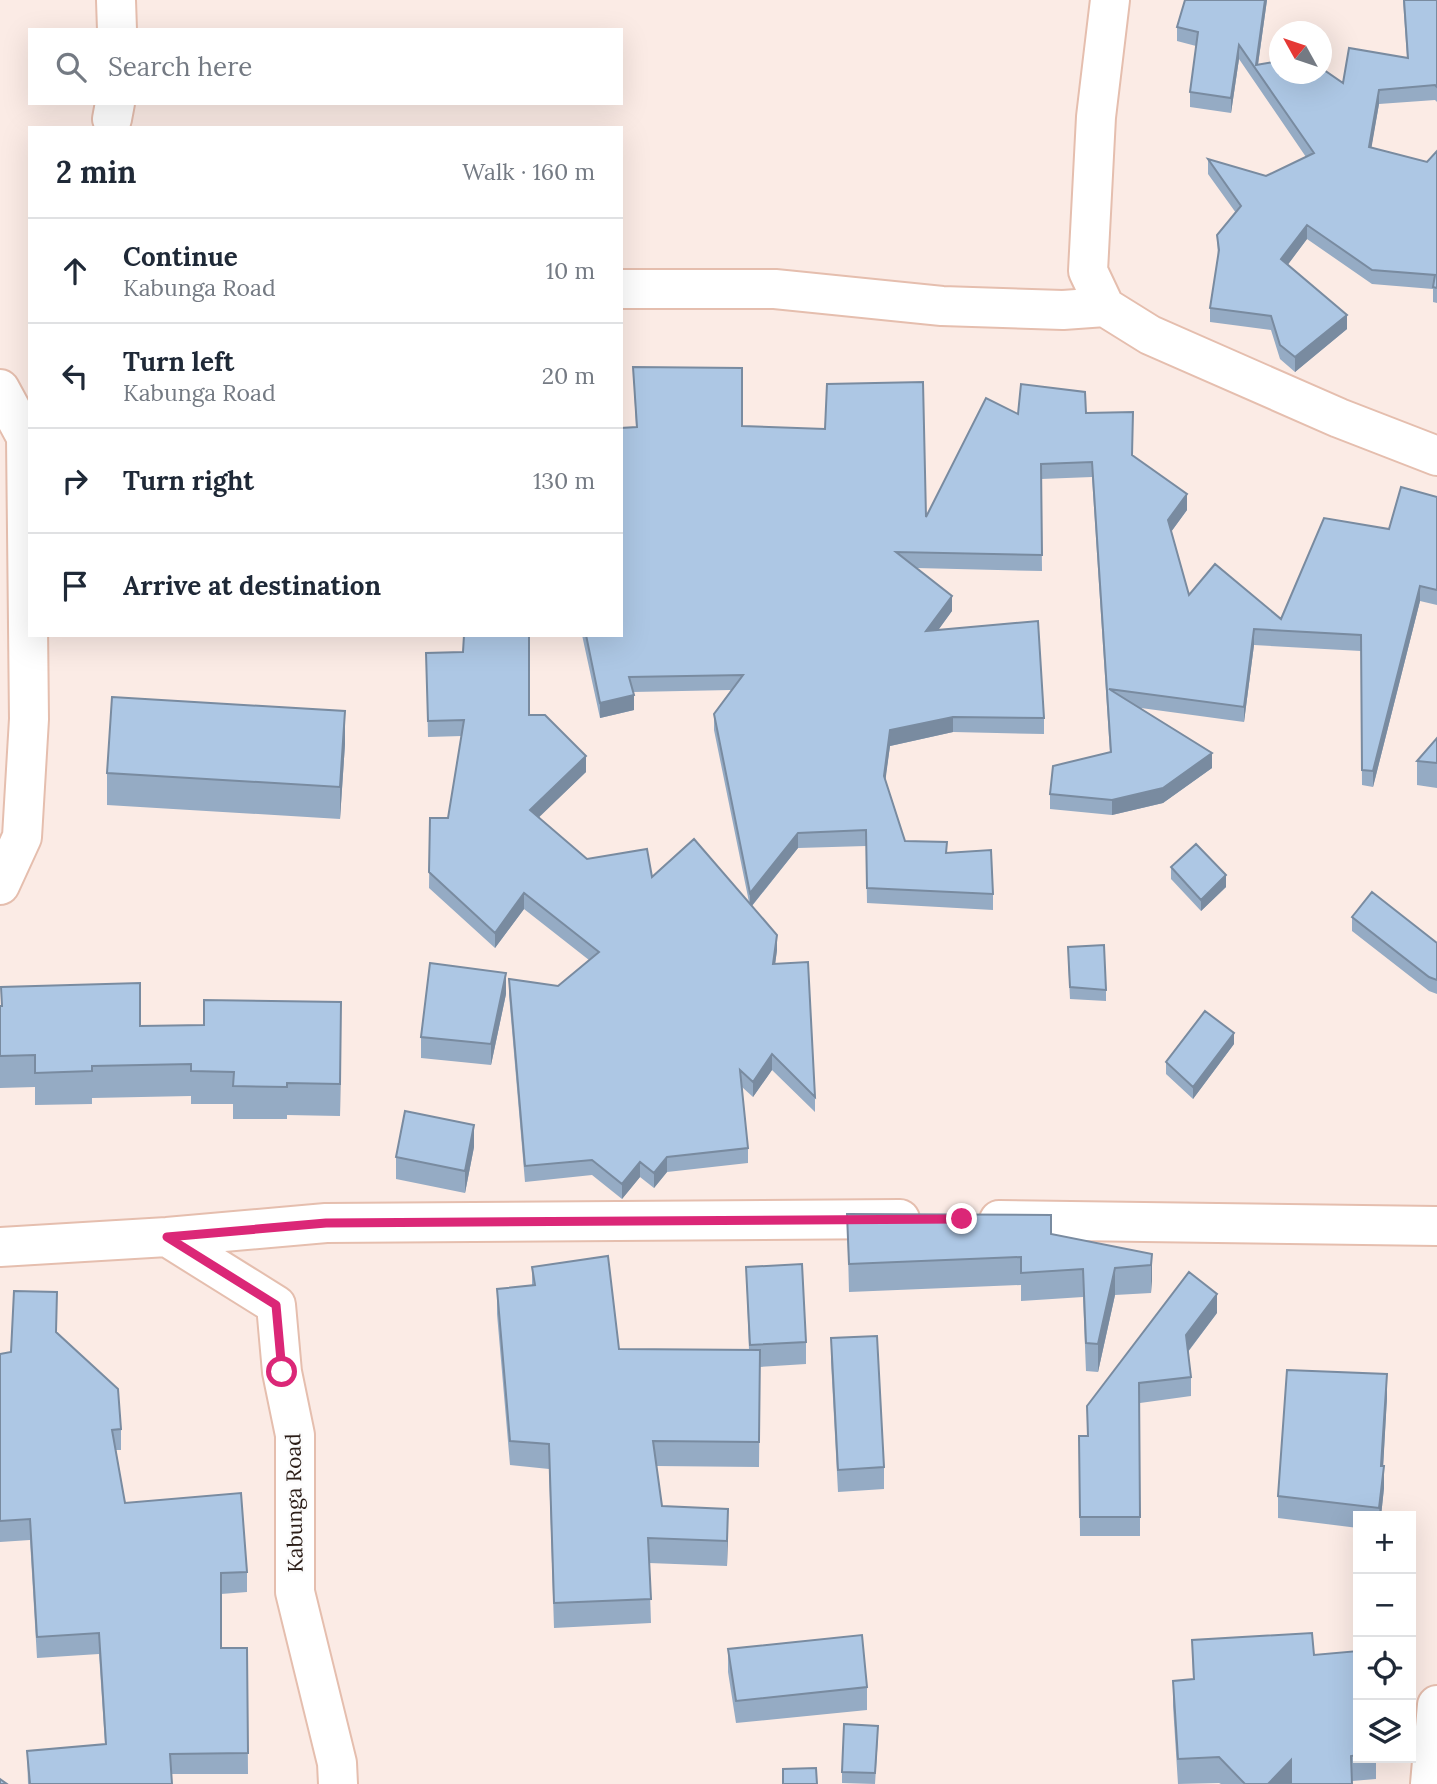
<!DOCTYPE html>
<meta charset="utf-8">
<style>
:root{--surface:#fff;--page:#f2f2f3;--text:#1f2937;--muted:#747a83;--line:#e0e1e3}
body{margin:0;font-family:Lora,serif;background:var(--page);color:var(--text)}
.controls{position:absolute;right:21px;bottom:21px;display:grid;overflow:hidden;border-radius:0px;box-shadow:0 7px 28px #0002}
.controls button{width:63px;height:63px;display:grid;place-items:center;padding:0;border:0;border-bottom:2px solid var(--line);background:var(--surface);color:var(--text);font:35px sans-serif}
.compass{position:absolute;left:1269px;top:21px;width:63px;height:63px;border-radius:50%;background:var(--surface);box-shadow:0 7px 28px #0002;rotate:310deg}
.stop{position:absolute;width:21px;height:21px;margin:-16px;border:5px solid #db2777;border-radius:50%;background:#fff}
.stop.end{background:#db2777;border-color:#fff;box-shadow:0 2px 7px #0008}
.list{margin:0;padding:0;list-style:none}
h2{display:flex;justify-content:space-between;align-items:center;height:91px;margin:0;padding:0 28px;font-size:30px}
h2 small{font-size:23px;font-weight:400;color:var(--muted)}
.list li{display:grid;grid-template-columns:46px 1fr auto;gap:21px;align-items:center;box-sizing:border-box;height:105px;padding:0 28px;border-top:2px solid var(--line)}
.list b{display:block;font-size:26px;white-space:nowrap}
.list p{margin:0;font-size:23px;white-space:nowrap;color:var(--muted)}
.list em{font-size:23px;font-style:normal;color:var(--muted)}
.icon{flex:none;width:38px;height:38px;fill:none;stroke:currentColor;stroke-width:2;stroke-linecap:round;stroke-linejoin:round}
.map{position:relative;flex:none;width:1437px;height:1784px;overflow:hidden}
.search{position:absolute;background:var(--surface);box-shadow:0 7px 28px #0002;left:28px;top:28px;width:595px;height:77px;display:flex;align-items:center;gap:18px;box-sizing:border-box;padding:0 24px;border-radius:0px;color:var(--muted);font-size:26px}
.panel{position:absolute;background:var(--surface);box-shadow:0 7px 28px #0002;left:28px;top:126px;width:595px;height:511px;border-radius:0px}
.map>svg:first-child{display:block}
.lines{fill:none;stroke-linecap:round;stroke-linejoin:round}
.minor-casing{stroke:#e5beae;stroke-width:42}
.minor{stroke:#fff;stroke-width:38}
.wall{fill:#95abc4}
.shaded-wall{fill:#798ba0}
.building{fill:#adc7e4;stroke:#798ba0;stroke-width:2}
.route{stroke:#db2777;stroke-width:9}
.labels{text-anchor:middle;dominant-baseline:central;stroke-width:5;stroke-linejoin:round;paint-order:stroke}
.street-label{font-size:21px;fill:#2a1c16;stroke:#fcfcfc}
</style>
<div class="map">
<svg width="1437" height="1784" viewBox="0 0 1437 1784">
<rect width="100%" height="100%" fill="#fbebe5"/>
<g class="lines">
<defs>
<path id="minor" d="M116,0L117,30
M1110,0L1096,117L1088,271L1105,307L1150,335L1339,418L1437,456
M112,119L115,103
M621,289H775L942,306L1063,310L1105,307
M0,389L26,437L29,719L22,837L0,885
M999,1220L1437,1226
M167,1237L276,1305L282,1372L295,1435V1592L337,1763L338,1784
M0,1247L167,1237L326,1223L900,1219
M1430,1784L1437,1705"/>
</defs>
<use href="#minor" class="minor-casing"/>
<use href="#minor" class="minor"/>
</g>
<path class="wall" d="M1267,0L1258,65L1343,83L1407,58L1403,0H1437V102L1435,100L1379,104L1371,148L1427,162L1437,151V303L1433,302V289L1372,284L1307,239L1287,265L1347,329L1295,372L1280,359L1271,330L1210,322V308L1218,257L1217,235L1236,213L1208,174V159L1266,176L1306,157L1239,59L1231,113L1190,107V92L1196,46L1177,41V27Z
M633,367L742,426L926,517L1018,414L1086,413L1132,455L1187,510L1171,532L1189,595L1281,619L1389,529L1437,497V605L1420,601L1373,787L1362,785L1361,651L1254,645L1244,722L1141,708L1212,768L1163,803L1112,815L1050,809V794L1110,753L1092,477L1041,479L1042,571L916,568L952,611L938,630L1044,718V734L953,732L890,746L885,780L905,841L947,853L993,894V910L867,903L866,846L798,848L752,906L777,950L775,964L815,1097V1112L772,1070L753,1097L742,1087L748,1148V1163L667,1172L654,1188L640,1177L622,1199L592,1175L525,1182L509,995V979L558,986L589,960L524,909L495,948L429,888L430,818H448L462,736L428,737L426,653L529,715L586,772L538,817L587,859L749,902L714,730V714L731,690L633,692L634,710L600,718L582,635H621L636,427Z
M1437,738V788L1417,785V761Z
M345,744L340,819L107,805V773Z
M1171,867L1226,887L1201,911L1171,879Z
M1352,917L1437,943V994L1429,991L1352,931Z
M1068,959L1106,990V1001L1070,999Z
M1,987L140,1026L341,1035L340,1116L287,1115V1119H233V1104H191V1096L92,1098V1104L35,1105V1087L0,1088V1006H1Z
M506,994L491,1065L421,1058V1037Z
M1234,1044L1193,1099L1166,1074V1062Z
M474,1147L465,1193L396,1179V1157Z
M847,1214L1051,1234L1152,1254L1151,1293L1115,1295L1098,1372L1086,1371L1083,1297L1021,1301V1285L849,1292Z
M532,1267L619,1349L749,1350L746,1267L806,1342V1364L760,1367L759,1467L656,1466L662,1506L728,1533L727,1566L649,1563L651,1623L554,1628L549,1469L510,1465L497,1314V1289L532,1285Z
M57,1313L56,1333L121,1429V1450H116L125,1503L247,1572V1592L221,1594V1648H247L248,1774H171L172,1784H28L27,1751L105,1744L99,1654L37,1658L30,1540L0,1542V1354L11,1352Z
M1217,1313L1188,1352L1191,1377V1396L1140,1403V1536H1080L1079,1436H1088L1087,1406Z
M831,1338L884,1467V1489L838,1492L831,1361Z
M1387,1397L1383,1466L1384,1488L1381,1516H1358V1528L1278,1518V1496Z
M1192,1640L1314,1655L1358,1651V1758H1376V1779L1352,1781V1784H1221L1219,1783L1178,1784L1173,1706V1681L1193,1679Z
M728,1649L867,1687V1710L736,1723L728,1672Z
M878,1737L875,1784L842,1783V1772Z"/>
<path class="shaded-wall" d="M1265,0H1267L1257,71L1256,65Z
M1239,45V59L1231,113V98Z
M1379,90V104L1369,162V147Z
M1307,225V239L1281,274V259Z
M1347,315V329L1295,372V357Z
M1187,494V510L1168,536V520Z
M1420,586V601L1373,787V771Z
M952,596V611L926,647V631Z
M1254,629V645L1244,722V707Z
M634,695V710L600,718V703Z
M345,711V744L340,819V787Z
M953,717V732L890,746L884,791V776L890,730Z
M1212,753V768L1163,803L1112,815V800Z
M586,756V772L530,826V810Z
M798,833V848L750,908V893Z
M1226,875V887L1201,911V900Z
M524,893V909L495,948V933Z
M777,935V950L773,980V964Z
M506,973V994L491,1065V1044Z
M341,1002V1035L340,1116V1084Z
M1234,1033V1044L1193,1099V1087Z
M772,1054V1070L753,1097V1082Z
M474,1125V1147L465,1193V1171Z
M667,1157V1172L654,1188V1173Z
M640,1162V1177L622,1199V1184Z
M1152,1254V1281L1151,1293V1265Z
M1115,1268V1295L1098,1372V1344Z
M1217,1294V1313L1186,1354V1335Z
M1387,1374V1397L1382,1487L1384,1466V1488L1381,1516H1379Z
M728,1509V1533L727,1566V1541Z
M1291,1760V1784H1268Z"/>
<path class="building" d="M1185,0H1265L1256,65L1279,61V74H1321V68L1343,83L1349,48L1408,58L1404,0H1437V87L1435,85L1379,90L1369,147L1427,162L1437,151V288L1433,287L1435,275L1372,270L1307,225L1281,259L1347,315L1295,357L1280,345L1271,316L1210,308L1219,250L1217,235L1241,206L1208,159L1266,176L1314,153L1239,45L1231,98L1190,92L1198,32L1177,27Z
M633,367L742,368V426L825,429L827,384L923,382L926,517L986,398L1018,414L1021,384L1085,392L1086,413L1133,412L1132,455L1187,494L1168,520L1189,595L1215,564L1281,619L1324,518L1389,529L1401,487L1437,497V590L1420,586L1373,771L1362,770L1361,635L1254,629L1244,707L1109,689L1212,753L1163,788L1112,800L1050,794L1053,766L1111,752L1092,462L1041,464L1042,555L896,552L952,596L926,631L1038,621L1044,718L953,717L890,730L884,776L905,841L947,842L946,853L991,850L993,894L867,888L866,830L798,833L750,893L714,714L743,675L629,677L634,695L600,703L586,635H621V428L637,427Z
M464,635H529V715H545L586,756L530,810L587,859L647,849L652,877L694,839L777,935L773,964L808,962L815,1097L772,1054L753,1082L740,1070L748,1148L667,1157L654,1173L640,1162L622,1184L592,1160L525,1166L509,979L558,986L599,952L524,893L495,933L429,872L430,818H448L464,720L428,721L426,653L463,652Z
M112,697L345,711L340,787L107,773Z
M1437,738V763L1417,761Z
M1196,844L1226,875L1201,900L1171,867Z
M1372,892L1437,943V980L1429,977L1352,917Z
M1104,945L1106,990L1070,987L1068,947Z
M430,963L506,973L491,1044L421,1037Z
M140,983V1026L204,1025V1000L341,1002L340,1084L287,1083V1087L233,1086L234,1072L191,1071V1064L92,1066V1071L35,1073V1055L0,1056V1006H2L1,987Z
M1205,1011L1234,1033L1193,1087L1166,1062Z
M405,1111L474,1125L465,1171L396,1157Z
M847,1214L1051,1215V1234L1152,1254L1151,1265L1115,1268L1098,1344L1086,1343L1083,1269L1021,1273V1257L849,1264Z
M608,1256L619,1349L760,1350L759,1442L653,1441L662,1506L728,1509L727,1541L648,1538L651,1599L554,1603L549,1444L510,1441L497,1289L535,1285L532,1267Z
M802,1264L806,1342L750,1345L746,1267Z
M1189,1272L1217,1294L1186,1335L1191,1377L1139,1383L1140,1517H1080L1079,1436H1088L1087,1406Z
M14,1291L57,1292L56,1332L118,1389L121,1429L112,1430L125,1503L241,1493L247,1572L221,1573V1648H247L248,1753L170,1754L172,1784H30L27,1751L106,1744L99,1633L37,1637L30,1519L0,1521V1354L11,1352Z
M877,1336L884,1467L838,1470L831,1338Z
M1287,1370L1387,1374L1381,1466H1384L1379,1508L1278,1496Z
M1312,1633L1314,1655L1358,1651V1755L1351,1756L1352,1784H1291V1760L1268,1784H1245L1219,1757L1178,1759L1173,1681L1194,1679L1192,1640Z
M862,1635L867,1687L736,1701L728,1649Z
M844,1724L878,1726L875,1773L842,1772Z
M816,1768L817,1784H783V1769Z
M0,1779L7,1784H0Z"/>
<g class="lines">
<path class="route" d="M282,1372L276,1305L167,1237L326,1223L962,1219"/>
</g>
<g class="labels">
<g class="street-label">
<text transform="translate(294 1503) rotate(-91)">Kabunga Road</text>
</g>
</g>
</svg>
<div class="controls">
<button>+</button>
<button>−</button>
<button><svg class="icon" aria-label="locate" viewBox="0 0 24 24"><circle cx="12" cy="12" r="6"/><path d="M12 2v4M12 18v4M2 12h4M18 12h4"/></svg></button>
<button><svg class="icon" aria-label="layers" viewBox="0 0 24 24"><path d="M12 4l9 5-9 5-9-5zM3 14l9 5 9-5"/></svg></button>
</div>
<svg class="compass" viewBox="-18 -18 36 36"><path d="M0-13l5 13h-10z" fill="#e53935"/><path d="M0 13l5-13h-10z" fill="#747a83"/></svg>
<div class="stop" style="left:282px;top:1372px"></div>
<div class="stop end" style="left:962px;top:1219px"></div>
<div class="search"><svg class="icon" aria-label="search" viewBox="0 0 24 24"><circle cx="10" cy="10" r="6"/><path d="M15 15l6 6"/></svg>Search here</div>
<section class="panel">
<h2>2 min<small>Walk · 160 m</small></h2>
<ul class="list">
<li><svg class="icon" aria-label="ahead" viewBox="0 0 24 24"><path d="M12 20V5M6 11l6-6 6 6"/></svg><div><b>Continue</b><p>Kabunga Road</p></div><em>10 m</em></li>
<li><svg class="icon" aria-label="left" viewBox="0 0 24 24"><path d="M17 20v-9H6M10 6l-5 5 5 5"/></svg><div><b>Turn left</b><p>Kabunga Road</p></div><em>20 m</em></li>
<li><svg class="icon" aria-label="right" viewBox="0 0 24 24"><path d="M7 20v-9h11M14 6l5 5-5 5"/></svg><div><b>Turn right</b></div><em>130 m</em></li>
<li><svg class="icon" aria-label="arrive" viewBox="0 0 24 24"><path d="M6 21V4h12l-3 4 3 4H6"/></svg><div><b>Arrive at destination</b></div></li>
</ul>
</section>
</div>
